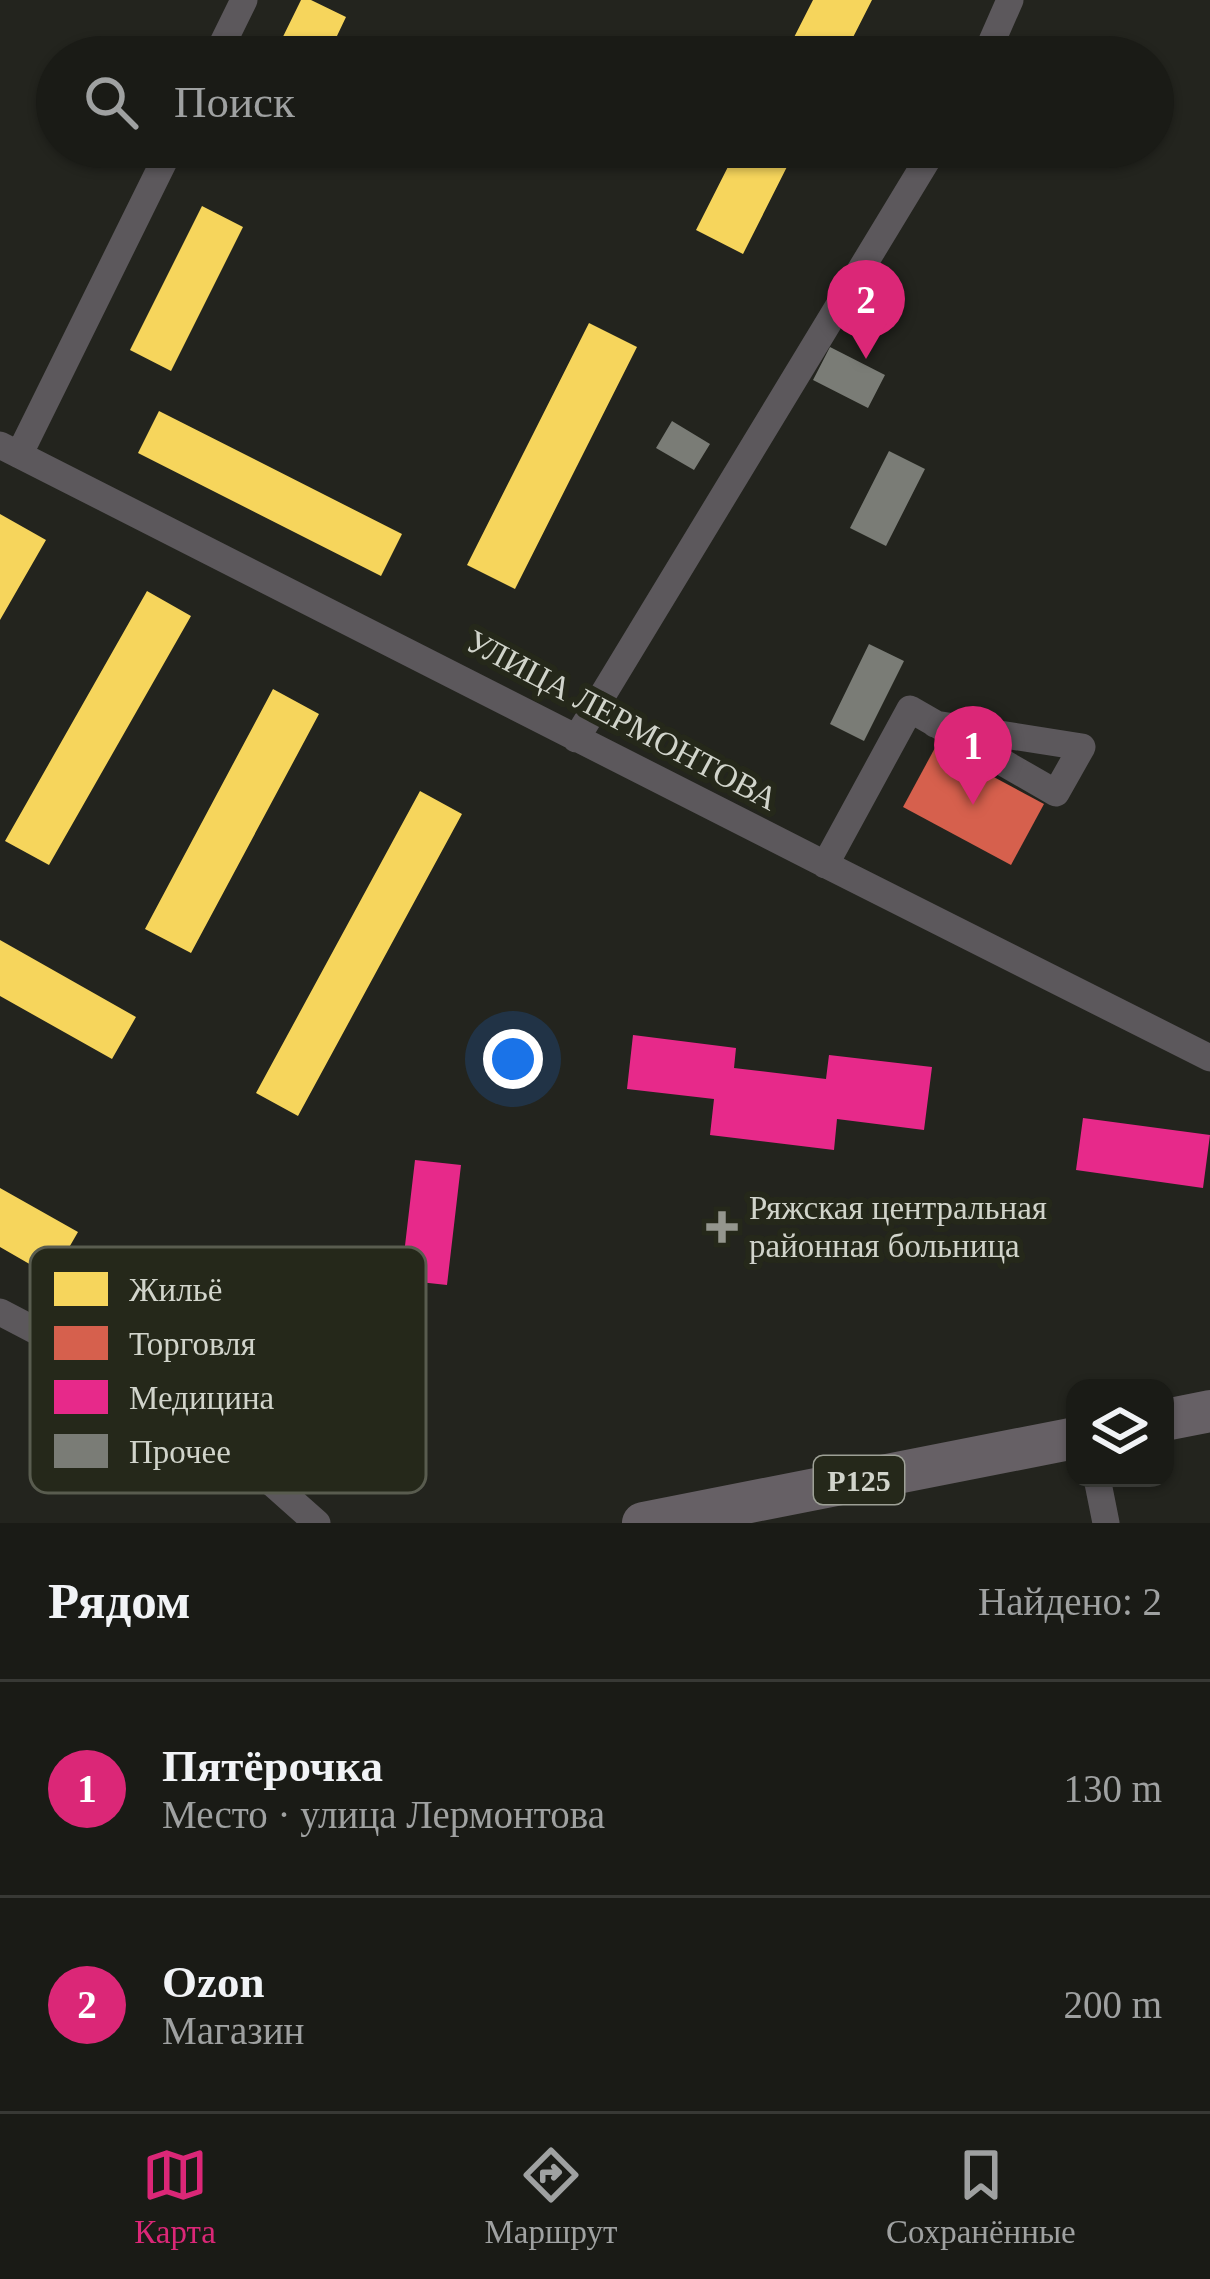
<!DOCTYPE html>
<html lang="ru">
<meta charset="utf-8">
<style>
:root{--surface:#1a1b16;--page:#23241f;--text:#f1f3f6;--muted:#9fa1a1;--line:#383935;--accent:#db2777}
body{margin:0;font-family:Georgia,serif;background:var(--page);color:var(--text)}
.controls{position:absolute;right:36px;bottom:36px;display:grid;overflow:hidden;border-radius:24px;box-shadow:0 3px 9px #0004}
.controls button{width:108px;height:108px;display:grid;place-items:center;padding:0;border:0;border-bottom:3px solid var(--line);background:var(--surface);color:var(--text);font:60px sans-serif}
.you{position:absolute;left:513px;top:1059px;width:42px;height:42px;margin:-30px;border:9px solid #fff;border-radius:50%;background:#1a73e8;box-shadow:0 0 0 18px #1a73e833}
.badge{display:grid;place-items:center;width:78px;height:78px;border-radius:50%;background:var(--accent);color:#fff;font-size:39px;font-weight:700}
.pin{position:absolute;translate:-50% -99px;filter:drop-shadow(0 3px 6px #0008)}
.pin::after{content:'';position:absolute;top:63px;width:42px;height:36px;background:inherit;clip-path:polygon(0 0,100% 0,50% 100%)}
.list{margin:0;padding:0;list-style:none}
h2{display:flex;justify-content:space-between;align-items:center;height:156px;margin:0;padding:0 48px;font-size:51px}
h2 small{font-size:39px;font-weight:400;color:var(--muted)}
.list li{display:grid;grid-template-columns:78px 1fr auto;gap:36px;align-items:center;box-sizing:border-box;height:216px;padding:0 48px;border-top:3px solid var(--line)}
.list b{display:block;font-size:45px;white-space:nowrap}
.list p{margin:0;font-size:39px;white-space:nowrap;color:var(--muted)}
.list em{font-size:39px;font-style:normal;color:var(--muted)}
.icon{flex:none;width:66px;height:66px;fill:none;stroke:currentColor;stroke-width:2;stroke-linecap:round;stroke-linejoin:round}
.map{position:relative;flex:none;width:1210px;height:1523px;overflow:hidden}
.search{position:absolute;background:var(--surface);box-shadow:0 3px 9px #0004;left:36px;right:36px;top:36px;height:132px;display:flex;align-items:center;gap:30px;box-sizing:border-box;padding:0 42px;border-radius:66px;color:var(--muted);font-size:45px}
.sheet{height:588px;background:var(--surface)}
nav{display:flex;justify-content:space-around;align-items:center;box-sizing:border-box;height:168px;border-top:3px solid var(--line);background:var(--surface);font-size:33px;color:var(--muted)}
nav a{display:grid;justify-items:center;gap:6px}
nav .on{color:var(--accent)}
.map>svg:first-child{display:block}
.homes{fill:#f6d55c}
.shops{fill:#d6604d}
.health{fill:#e7298a}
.building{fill:#7a7c76}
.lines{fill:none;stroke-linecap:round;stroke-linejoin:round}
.minor{stroke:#5c585c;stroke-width:27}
.primary{stroke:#666065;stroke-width:42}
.poi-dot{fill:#94968e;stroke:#25281a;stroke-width:4.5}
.labels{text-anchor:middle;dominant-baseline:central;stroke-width:12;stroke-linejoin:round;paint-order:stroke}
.shield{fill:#25281a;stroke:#9da096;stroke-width:3}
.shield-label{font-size:30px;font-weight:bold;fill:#d1d4cb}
.street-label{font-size:33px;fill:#d1d4cb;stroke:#25281a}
.poi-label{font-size:33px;fill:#d1d4cb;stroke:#25281a;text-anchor:start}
.key{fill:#25281a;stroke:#595c4f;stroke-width:3}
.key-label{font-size:33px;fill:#d1d4cb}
</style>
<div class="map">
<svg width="1210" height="1523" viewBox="0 0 1210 1523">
<rect width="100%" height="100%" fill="#23241e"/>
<path class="homes" d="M301,0H311L346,17L327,57H273Z
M813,0H872L843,57H784Z
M738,147H797L743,254L696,230Z
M202,206L243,227L171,371L130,350Z
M589,323L637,347L515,589L467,565Z
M159,411L402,534L381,576L138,453Z
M0,514L46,540L0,620Z
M147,591L191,616L49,865L5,841Z
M273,689L319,714L191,953L145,929Z
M420,791L462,814L298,1116L256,1093Z
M0,940L136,1017L112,1059L0,996Z
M0,1188L78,1232L52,1277L0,1247Z"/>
<path class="shops" d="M936,746L1044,804L1011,865L903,807Z"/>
<path class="health" d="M633,1035L736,1048L734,1068L826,1079L829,1055L932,1067L924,1130L837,1119L834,1150L710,1135L714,1099L627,1089Z
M1083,1118L1210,1135L1203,1188L1076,1170Z
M415,1160L461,1165L447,1285L401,1280Z"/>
<path class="building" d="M830,347L885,375L868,408L813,380Z
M672,421L710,444L694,470L656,448Z
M889,451L925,469L886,546L850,528Z
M869,644L904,661L864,741L830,724Z"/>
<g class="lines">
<path class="minor" d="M216,57L244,0
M985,57L1010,0
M0,445C405,647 805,857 1210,1058
M19,455L171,147
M576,739L935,147
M825,865L910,709L1056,793L1082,747L935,724
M0,1312L113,1371L273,1484L317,1523
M1097,1478L1106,1523"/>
<path class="primary" d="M1165,1420L1210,1411
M643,1523L1075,1438"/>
</g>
<path class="poi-dot" d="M716 1209h12v12h12v12h-12v12h-12v-12h-12v-12h12z"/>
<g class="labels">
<rect class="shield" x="814" y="1456" width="90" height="48" rx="9"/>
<g class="shield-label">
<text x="859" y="1480">Р125</text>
</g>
<g class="street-label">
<text transform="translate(622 720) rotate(28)">УЛИЦА ЛЕРМОНТОВА</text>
</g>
<g class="poi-label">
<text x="749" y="1208">Ряжская центральная<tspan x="749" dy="38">районная больница</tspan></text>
</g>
</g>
<rect x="30" y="1247" width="396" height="246" rx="18" class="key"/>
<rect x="54" y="1272" width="54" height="34" fill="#f6d55c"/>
<rect x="54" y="1326" width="54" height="34" fill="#d6604d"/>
<rect x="54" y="1380" width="54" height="34" fill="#e7298a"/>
<rect x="54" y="1434" width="54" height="34" fill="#7a7c76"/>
<g class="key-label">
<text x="129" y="1301">Жильё</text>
<text x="129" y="1355">Торговля</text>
<text x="129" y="1409">Медицина</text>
<text x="129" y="1463">Прочее</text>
</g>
</svg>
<div class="controls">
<button><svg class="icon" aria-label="layers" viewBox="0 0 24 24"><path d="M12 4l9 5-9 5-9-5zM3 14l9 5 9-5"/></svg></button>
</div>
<div class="you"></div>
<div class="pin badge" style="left:973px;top:805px">1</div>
<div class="pin badge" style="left:866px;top:359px">2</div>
<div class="search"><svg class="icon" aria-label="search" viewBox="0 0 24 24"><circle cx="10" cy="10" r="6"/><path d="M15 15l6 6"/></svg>Поиск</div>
</div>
<section class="sheet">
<h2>Рядом<small>Найдено: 2</small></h2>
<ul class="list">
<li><span class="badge">1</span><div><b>Пятёрочка</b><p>Место · улица Лермонтова</p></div><em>130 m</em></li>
<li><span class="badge">2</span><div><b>Ozon</b><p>Магазин</p></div><em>200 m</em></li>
</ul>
</section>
<nav>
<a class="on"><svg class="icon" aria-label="map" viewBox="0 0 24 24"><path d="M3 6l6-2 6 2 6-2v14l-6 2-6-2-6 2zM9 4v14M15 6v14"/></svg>Карта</a>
<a><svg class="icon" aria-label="directions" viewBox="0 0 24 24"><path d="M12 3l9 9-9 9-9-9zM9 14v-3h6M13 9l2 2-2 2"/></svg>Маршрут</a>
<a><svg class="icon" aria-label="saved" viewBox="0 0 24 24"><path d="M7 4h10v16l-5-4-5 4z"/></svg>Сохранённые</a>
</nav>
